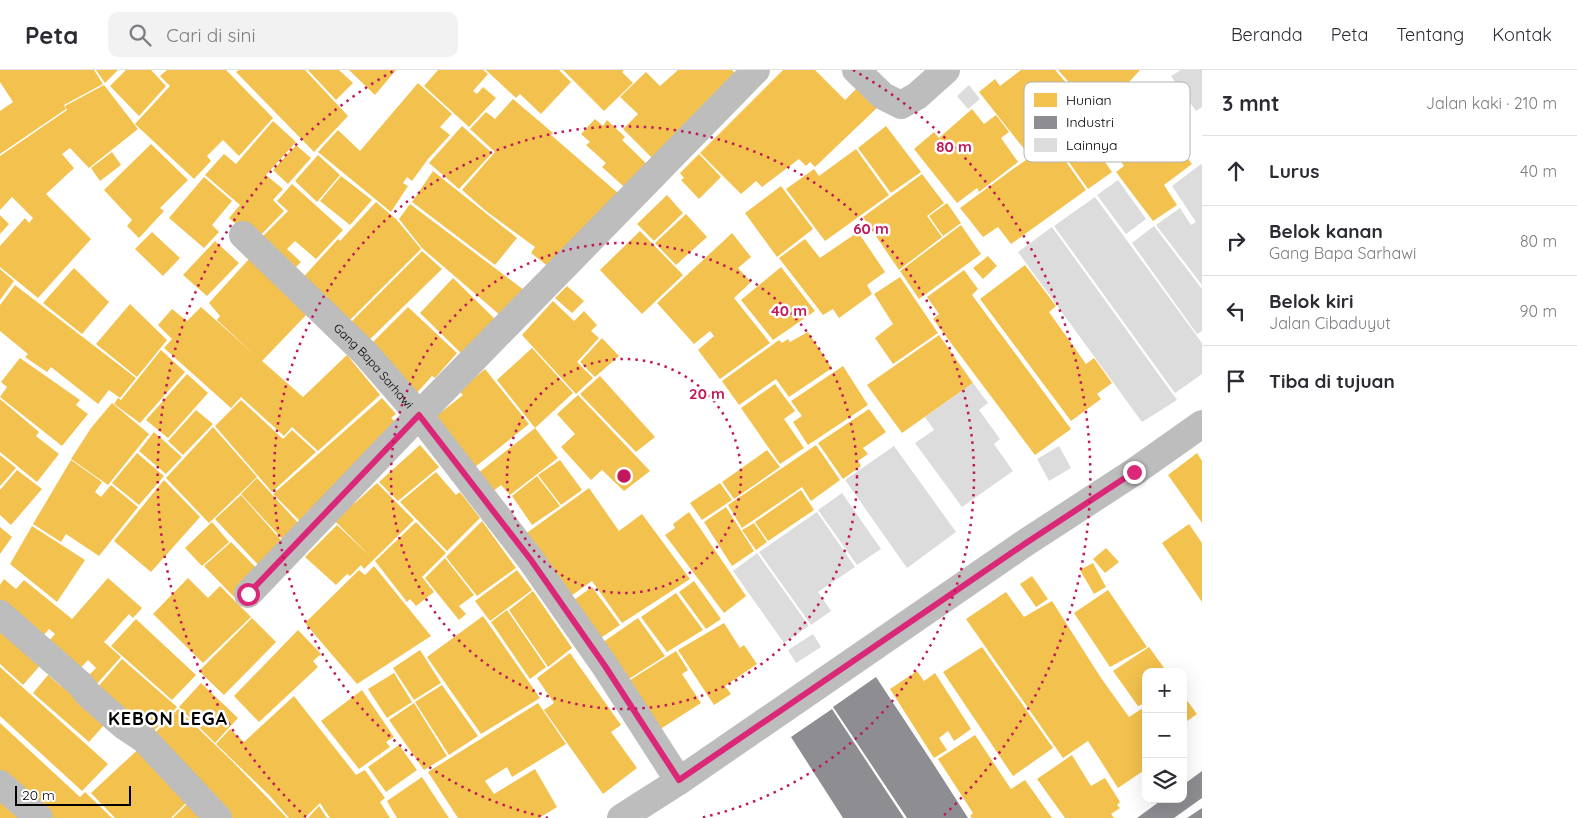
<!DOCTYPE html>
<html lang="id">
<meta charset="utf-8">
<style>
:root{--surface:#fff;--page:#f2f2f3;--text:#2b2b33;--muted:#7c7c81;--line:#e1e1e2}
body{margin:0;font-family:Quicksand,sans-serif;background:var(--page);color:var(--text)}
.controls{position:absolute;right:15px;bottom:15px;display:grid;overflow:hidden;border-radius:10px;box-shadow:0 5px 20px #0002}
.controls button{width:45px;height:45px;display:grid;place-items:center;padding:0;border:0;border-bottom:1px solid var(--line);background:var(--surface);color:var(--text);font:25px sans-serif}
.scale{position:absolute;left:15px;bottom:12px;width:116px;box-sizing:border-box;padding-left:5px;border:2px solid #000;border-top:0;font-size:14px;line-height:18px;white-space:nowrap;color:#000;-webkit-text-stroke:4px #fff;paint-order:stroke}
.stop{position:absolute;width:15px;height:15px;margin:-11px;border:4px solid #db2777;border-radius:50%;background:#fff}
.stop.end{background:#db2777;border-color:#fff;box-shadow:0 1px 5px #0008}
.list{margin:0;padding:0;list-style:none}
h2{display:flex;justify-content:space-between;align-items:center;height:65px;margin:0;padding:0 20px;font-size:21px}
h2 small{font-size:16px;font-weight:400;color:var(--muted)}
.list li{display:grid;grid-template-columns:32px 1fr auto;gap:15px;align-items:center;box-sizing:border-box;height:70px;padding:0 20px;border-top:1px solid var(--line)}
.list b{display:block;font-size:19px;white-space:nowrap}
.list p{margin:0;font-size:16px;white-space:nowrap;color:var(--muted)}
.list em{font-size:16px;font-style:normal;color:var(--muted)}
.icon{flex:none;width:28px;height:28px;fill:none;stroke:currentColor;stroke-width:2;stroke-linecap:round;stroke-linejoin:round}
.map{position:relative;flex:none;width:1202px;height:748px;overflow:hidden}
header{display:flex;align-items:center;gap:30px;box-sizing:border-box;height:70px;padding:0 25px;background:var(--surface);border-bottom:1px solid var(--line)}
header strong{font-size:24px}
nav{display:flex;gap:28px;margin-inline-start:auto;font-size:18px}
.search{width:350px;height:45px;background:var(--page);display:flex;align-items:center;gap:12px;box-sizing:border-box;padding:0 18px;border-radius:10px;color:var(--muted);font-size:19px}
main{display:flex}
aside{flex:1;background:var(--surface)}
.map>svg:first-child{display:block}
.homes{fill:#f2c14e}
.industry{fill:#8d8d92}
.building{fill:#dcdcdc}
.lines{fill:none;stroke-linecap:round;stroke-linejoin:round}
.minor{stroke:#bdbdbd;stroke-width:28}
.route{stroke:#db2777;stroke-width:6}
.ring{fill:none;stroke:#c2185b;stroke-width:2.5;stroke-dasharray:2.5 5}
.labels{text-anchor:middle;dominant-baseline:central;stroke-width:5;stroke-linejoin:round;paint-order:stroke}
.street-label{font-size:12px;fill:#000;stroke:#fff}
.district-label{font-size:18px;font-weight:bold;letter-spacing:1px;fill:#000;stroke:#fff}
.key{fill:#fff;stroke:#b2b2b2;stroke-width:1}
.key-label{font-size:14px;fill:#000}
.centre{fill:#c2185b;stroke:#fff;stroke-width:2.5}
.ring-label{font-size:15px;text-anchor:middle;font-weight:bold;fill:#c2185b;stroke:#fff;stroke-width:5;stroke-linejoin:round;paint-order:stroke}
</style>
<header>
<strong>Peta</strong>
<div class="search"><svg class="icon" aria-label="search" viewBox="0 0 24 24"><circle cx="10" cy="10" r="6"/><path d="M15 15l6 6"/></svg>Cari di sini</div>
<nav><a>Beranda</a><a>Peta</a><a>Tentang</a><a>Kontak</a></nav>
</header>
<main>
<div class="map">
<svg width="1202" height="748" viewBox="0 0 1202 748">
<rect width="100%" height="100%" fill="#fff"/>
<path class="homes" d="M0,0H94L103,14L64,35L66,39L0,84V41L13,32L0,12Z
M96,0H118L105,13Z
M126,0H151L166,16L139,46L110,16Z
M167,0H226L273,48L239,86L223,70L207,86L211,91L194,109L135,54L170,16L160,6Z
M239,0H305L348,46L314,82L236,2Z
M308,0H339L353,13L336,30Z
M349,0H396L375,25Z
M438,0H483L488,4L473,21L477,24L483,17L496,28L469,57L424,16Z
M486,0H559L571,12L541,44L520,24L516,28Z
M563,0H624L622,2L633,13L604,41Z
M678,0H732L740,8L655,91L623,59L638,44L620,27L646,2L660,16Z
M783,0H815L845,30L861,14L880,35L815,97L810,92L806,96L799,89L762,117L756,111L741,124L700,83Z
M1021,0H1055L1091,41L1045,75L1040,69L1025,80L979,22L995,9L1000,16Z
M1058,0H1140L1130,11L1093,39Z
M418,13L452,44L440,57L450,65L428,89L412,111L407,107L403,113L408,116L391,142L318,82L338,60L360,81Z
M1132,14L1145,30L1154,24L1177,55L1168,62L1192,94L1164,115L1177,135L1153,151L1116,102L1124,96L1108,73L1100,79L1081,52Z
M104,15L138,59L89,98L70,78L62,84L74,98L46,124L91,169L38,228L0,197V176L25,148L29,153L33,148L12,127L0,140V86L67,40L65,36Z
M513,29L553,63L551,65L619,124L549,197L531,183L535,177L486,141L462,120L495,82L470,59L486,42L495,49Z
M972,39L984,54L996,45L1009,62L1001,68L1018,92L979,122L977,118L957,133L914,79L934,62L939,68Z
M595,49L603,56L607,50L625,67L622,70L654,101L632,124L602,97L606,93L586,75L590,72L581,64Z
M273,51L296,72L266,105L283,119L273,130L284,141L255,171L229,148L240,135L205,105L224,84L236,94Z
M1078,53L1112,102L1088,119L1054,71Z
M462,56L492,83L459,119L429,93Z
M886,56L921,102L891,123L858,78Z
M1052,72L1086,120L1011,174L998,157L983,167L960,138L1013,99Z
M151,74L188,110L160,138L164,141L139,168L127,156L132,150L104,120Z
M296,75L311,88L288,114L273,100Z
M856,79L889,125L825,171L786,119L814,99L819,106Z
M112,82L121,95L100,111L91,98Z
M699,84L721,107L699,129L681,110L684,108L680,103Z
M318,85L340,105L317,132L295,111Z
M433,101L517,168L495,195L412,132Z
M922,104L944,133L927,146L942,167L899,200L863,147Z
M341,106L372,130L350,155L320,131Z
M204,107L232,131L212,155L219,162L204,178L169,148Z
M292,114L343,160L316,189L295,171L287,179L301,192L289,204L256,173L288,141L277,131Z
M781,116L813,159L777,187L745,143Z
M667,125L683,143L654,171L637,154Z
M376,132L397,150L421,179L348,252L298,213L338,169L340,171Z
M947,133L961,153L943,166L929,146Z
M410,134L524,220L501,246L422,178L399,149Z
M686,144L707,167L676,195L655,173Z
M0,145L9,154L0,164Z
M961,155L981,184L919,229L900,201Z
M640,161L683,205L642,244L600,200Z
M152,162L180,188L163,206L135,179Z
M858,162L885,202L867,215L872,224L839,248L833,239L823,245L779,188L805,169L820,188Z
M732,163L751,187L738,198L751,212L734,228L770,273L720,309L698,280L714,266L710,261L694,274L657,233Z
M215,171L239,193L207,226L183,205Z
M422,181L442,199L362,277L344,259Z
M988,186L997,196L983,209L973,198Z
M249,189L308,243L262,291L303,327L347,285L380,325L318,381L292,357L284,366L241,327L231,338L164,278L172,269L158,255L172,239L187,251L201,237L255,285L217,250L220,246L209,233Z
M1025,195L1056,236L1049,242L1086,294L1094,288L1112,313L1097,324L1101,329L1071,351L980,229Z
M781,197L815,241L773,270L741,230Z
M74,198L109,232L82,264L43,233Z
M0,199L14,211L0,230Z
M964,200L978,219L972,225L1071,359L1035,385L933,249L939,244L927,227Z
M900,207L938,263L893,294L875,268L893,254L874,224Z
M453,208L500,254L465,287L420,243Z
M15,215L136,308L120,328L109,320L98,334L51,297L47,302L25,287L28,284L0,261V235Z
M567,216L584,231L572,243L555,228Z
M553,231L574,251L584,241L597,255L591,261L599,268L577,292L593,308L576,324L522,265Z
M130,234L167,270L137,307L96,274Z
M408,237L457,283L435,308L432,306L414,326L365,280Z
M808,262L832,298L789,327L776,309L739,335L722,311L779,270L782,273L788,269L790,272Z
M939,265L973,313L902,363L867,315Z
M602,268L619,286L595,307L580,292Z
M532,278L573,323L535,358L497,310Z
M161,280L185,302L140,353L114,334L118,328L121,330Z
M20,288L80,330L76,335L88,344L62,376L0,327L7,317L1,312Z
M843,296L868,335L808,375L793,352L802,346L791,331Z
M485,299L529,354L470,401L430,351L463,325L459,321Z
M187,304L208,323L168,368L146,350Z
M600,306L655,367L636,382L580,324Z
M775,314L795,341L784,349L804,378L780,394L741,338Z
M578,325L650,401L624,421L602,400L591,410L561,377L575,364L557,344Z
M382,328L396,344L391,348L399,355L301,452L273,424Z
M0,329L39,362L36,366L59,384L37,412L0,382Z
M241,330L283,369L292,360L316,382L272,422L215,356Z
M112,333L149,364L108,415L71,389L91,358Z
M869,339L886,362L863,378L868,384L858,391L861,396L843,409L818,373Z
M196,340L213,354L183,385L168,371Z
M213,357L257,407L209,453L166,408Z
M535,358L558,388L510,425L501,415L486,427L472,408Z
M154,362L182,387L166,404L139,381Z
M420,375L439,397L398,431L379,412Z
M816,375L840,410L811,431L802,417L742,458L728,435Z
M767,380L780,397L734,429L722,412Z
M137,383L164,406L139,435L112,413Z
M1197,383L1202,391V453L1168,405Z
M0,385L16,398L0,416Z
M71,390L102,412L95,422L101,427L111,415L138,437L99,486L66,464L61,472L33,454Z
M560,390L582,420L561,435L538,405Z
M17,400L42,419L11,455L0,445V420Z
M436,402L456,425L460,422L480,448L447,481L400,432Z
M537,406L560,436L532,455L512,426Z
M257,408L300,455L284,471L241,424Z
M164,410L200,447L151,502L114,471Z
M377,413L414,450L364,499L361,495L350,506L347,504L336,515L305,487L337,455L370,486L332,448L351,429L355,433Z
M720,413L732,430L702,450L690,433Z
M589,418L619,461L642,444L690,509L622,553L592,511L571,526L517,470Z
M801,420L814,440L768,471L755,452Z
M241,425L288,478L263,500L215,449Z
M726,437L754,481L732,496L704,452Z
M689,442L746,526L724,543L665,465L675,458L673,454Z
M482,451L516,498L477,526L446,487Z
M212,452L229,472L202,496L185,478Z
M416,452L446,483L422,507L434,522L416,536L410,529L407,532L375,491Z
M754,453L767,472L756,480L742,460Z
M1189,454L1202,473V532L1162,473Z
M32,456L85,490L57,532L10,494Z
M0,457L12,467L0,484Z
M231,472L260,502L234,527L204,496Z
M1106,478L1119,492L1105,503L1093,489Z
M445,488L474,525L459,536L466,544L459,550L425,508Z
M1093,493L1106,517L1094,524L1080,500Z
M374,496L431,566L357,614L305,553L359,500L365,505Z
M517,500L532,520L490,551L475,531Z
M1032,506L1048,529L1036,537L1020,514Z
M108,508L142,538L133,548L129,544L104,572L121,587L94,617L85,609L96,598L88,590L75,604L44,577L55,564L49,559L38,572L0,538V515L4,509L16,519L24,510L72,549Z
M188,508L208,528L220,516L251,547L203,593L153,544Z
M694,511L721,549L706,559L679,522Z
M592,517L620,555L593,573L567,535Z
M1108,520L1147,577L1110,597L1074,543Z
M533,521L572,578L548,597L509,540Z
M1006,522L1024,547L1052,531L1101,608L1129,647L1143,638L1146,641V699L1118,718L1088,671L1063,688L966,549Z
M676,523L703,560L667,582L641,547Z
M507,540L546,597L530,609L491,552Z
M483,546L540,628L481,664L427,587Z
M252,548L276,572L224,625L199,601Z
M638,548L665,586L621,614L596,577Z
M136,549L196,605L172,630L111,576Z
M0,552L44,591L23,615L0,594Z
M724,553L740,578L744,575L757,594L725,616L731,624L714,635L678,580Z
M298,560L321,584L313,591L318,597L259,652L234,626Z
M982,577L1053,678L1013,706L943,602Z
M1149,577L1167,602H1146V637L1143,634L1138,636L1113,601Z
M420,580L441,613L414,630L393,598Z
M676,581L688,600L682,604L701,633L651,665L619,617Z
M570,583L621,655L611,662L637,698L603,724L544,640L554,633L537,608Z
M122,589L177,637L146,669L91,625Z
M0,597L108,694L82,721L0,646Z
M917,601L924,611L935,603L971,659L954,671L948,661L939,668L947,680L934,688L890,619Z
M394,603L412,632L387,648L368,619Z
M48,605L62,617L70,609L112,646L89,672L33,623Z
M201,613L238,648L215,673L179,637Z
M442,615L478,666L449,685L415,632Z
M362,620L394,667L386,672L390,677L359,699L321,651Z
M1183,625L1197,644L1183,654Z
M294,626L356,705L365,700L385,728L380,732L390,748H330L320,733L305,748H289L269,725L216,674L230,659L244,672Z
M414,633L447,686L424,700L389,650Z
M538,633L566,674L512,707L507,697L485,711L494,724L535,699L557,737L539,748H458L428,702Z
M178,639L232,691L287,748H220L147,671Z
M0,653L80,727L85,722L112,748H42L0,711Z
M975,665L1011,719L1025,710L1052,748H972L970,746L973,743L938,689Z
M145,673L195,724L171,748H115L91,723Z
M399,675L417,700L386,722L368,697Z
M1072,685L1091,716L1105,708L1120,732L1117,735L1120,738L1111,744L1114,748H1065L1037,709Z
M422,707L439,733L449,748H397L387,731Z
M0,716L36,748H0Z
M196,725L217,748H173Z
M319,736L327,748H308Z"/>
<path class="industry" d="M876,607L936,698L968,748H907L833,637Z
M832,639L904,748H843L791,667Z
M1202,701V728L1174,748H1137L1163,729H1183V715Z
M1202,738V748H1187Z"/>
<path class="building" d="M1181,0H1202V37L1196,41L1171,6Z
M969,15L980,29L968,39L957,26Z
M1201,94L1202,95V215L1156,155L1180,138L1191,155L1196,152L1172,116Z
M1118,110L1146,149L1126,164L1097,125Z
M1095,127L1202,273V304L1175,323L1054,156Z
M1154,156L1202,219V261L1197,264L1132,173Z
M1052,157L1177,330L1142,352L1018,182Z
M973,313L988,333L979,340L1000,369L994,374L1013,401L962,437L915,373L934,360L925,347Z
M894,376L956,462L907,498L845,410Z
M1059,376L1071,398L1049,411L1037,389Z
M842,423L881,479L857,495L818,440Z
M817,442L855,497L818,522L831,541L811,555L759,482Z
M757,483L809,556L784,573L733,501Z
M813,564L821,577L796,593L788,580Z"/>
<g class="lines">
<g class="minor">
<path d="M856,0L883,26L901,35L917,26L946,0"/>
<path id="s1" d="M243,165L366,284L419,345L531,490L605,596L679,711"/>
<path d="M248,524L419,345L756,0"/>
<path d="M0,544L80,614L88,624L123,655L144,669L218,748"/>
<path d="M0,714L39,748"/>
<path d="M621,748L679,711L1025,473L1134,402L1202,354"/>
</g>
</g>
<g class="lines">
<path class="route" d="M248,524L419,345L531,490L605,596L679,710L1026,473L1134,402"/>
</g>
<g class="ring">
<circle cx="624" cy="406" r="117"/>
<circle cx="624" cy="406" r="233"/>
<path d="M548 748A350 350 0 1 1 700 748"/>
<path d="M306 747A466 466 0 0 1 395 0M853 0A466 466 0 0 1 942 747"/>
</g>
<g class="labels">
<g class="street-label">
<text stroke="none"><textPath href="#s1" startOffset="185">Gang Bapa Sarhawi</textPath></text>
</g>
<g class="district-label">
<text x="168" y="648">KEBON LEGA</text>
</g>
</g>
<rect x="1024" y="12" width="166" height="80" rx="8" class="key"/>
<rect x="1034" y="23" width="23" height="14" fill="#f2c14e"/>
<rect x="1034" y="46" width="23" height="13" fill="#8d8d92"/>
<rect x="1034" y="68" width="23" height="14" fill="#dcdcdc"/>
<g class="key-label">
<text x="1066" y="35">Hunian</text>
<text x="1066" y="57">Industri</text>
<text x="1066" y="80">Lainnya</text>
</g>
<circle cx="624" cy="406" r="8" class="centre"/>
<g class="ring-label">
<text x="954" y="82">80 m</text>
<text x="871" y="164">60 m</text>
<text x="789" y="246">40 m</text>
<text x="707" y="329">20 m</text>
</g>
</svg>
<div class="controls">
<button>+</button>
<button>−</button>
<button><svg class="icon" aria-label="layers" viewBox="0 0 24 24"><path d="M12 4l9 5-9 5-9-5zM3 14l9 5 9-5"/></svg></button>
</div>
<div class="scale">20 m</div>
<div class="stop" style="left:248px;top:524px"></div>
<div class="stop end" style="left:1134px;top:402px"></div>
</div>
<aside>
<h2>3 mnt<small>Jalan kaki · 210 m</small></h2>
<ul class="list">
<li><svg class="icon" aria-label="ahead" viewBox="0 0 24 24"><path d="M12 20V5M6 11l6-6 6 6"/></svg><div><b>Lurus</b></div><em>40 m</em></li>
<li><svg class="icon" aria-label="right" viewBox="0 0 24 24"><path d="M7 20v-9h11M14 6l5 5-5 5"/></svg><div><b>Belok kanan</b><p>Gang Bapa Sarhawi</p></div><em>80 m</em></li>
<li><svg class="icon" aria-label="left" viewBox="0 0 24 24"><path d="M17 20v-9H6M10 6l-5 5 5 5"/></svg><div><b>Belok kiri</b><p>Jalan Cibaduyut</p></div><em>90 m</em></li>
<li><svg class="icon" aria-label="arrive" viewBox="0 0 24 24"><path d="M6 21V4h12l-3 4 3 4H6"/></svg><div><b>Tiba di tujuan</b></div></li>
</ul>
</aside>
</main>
